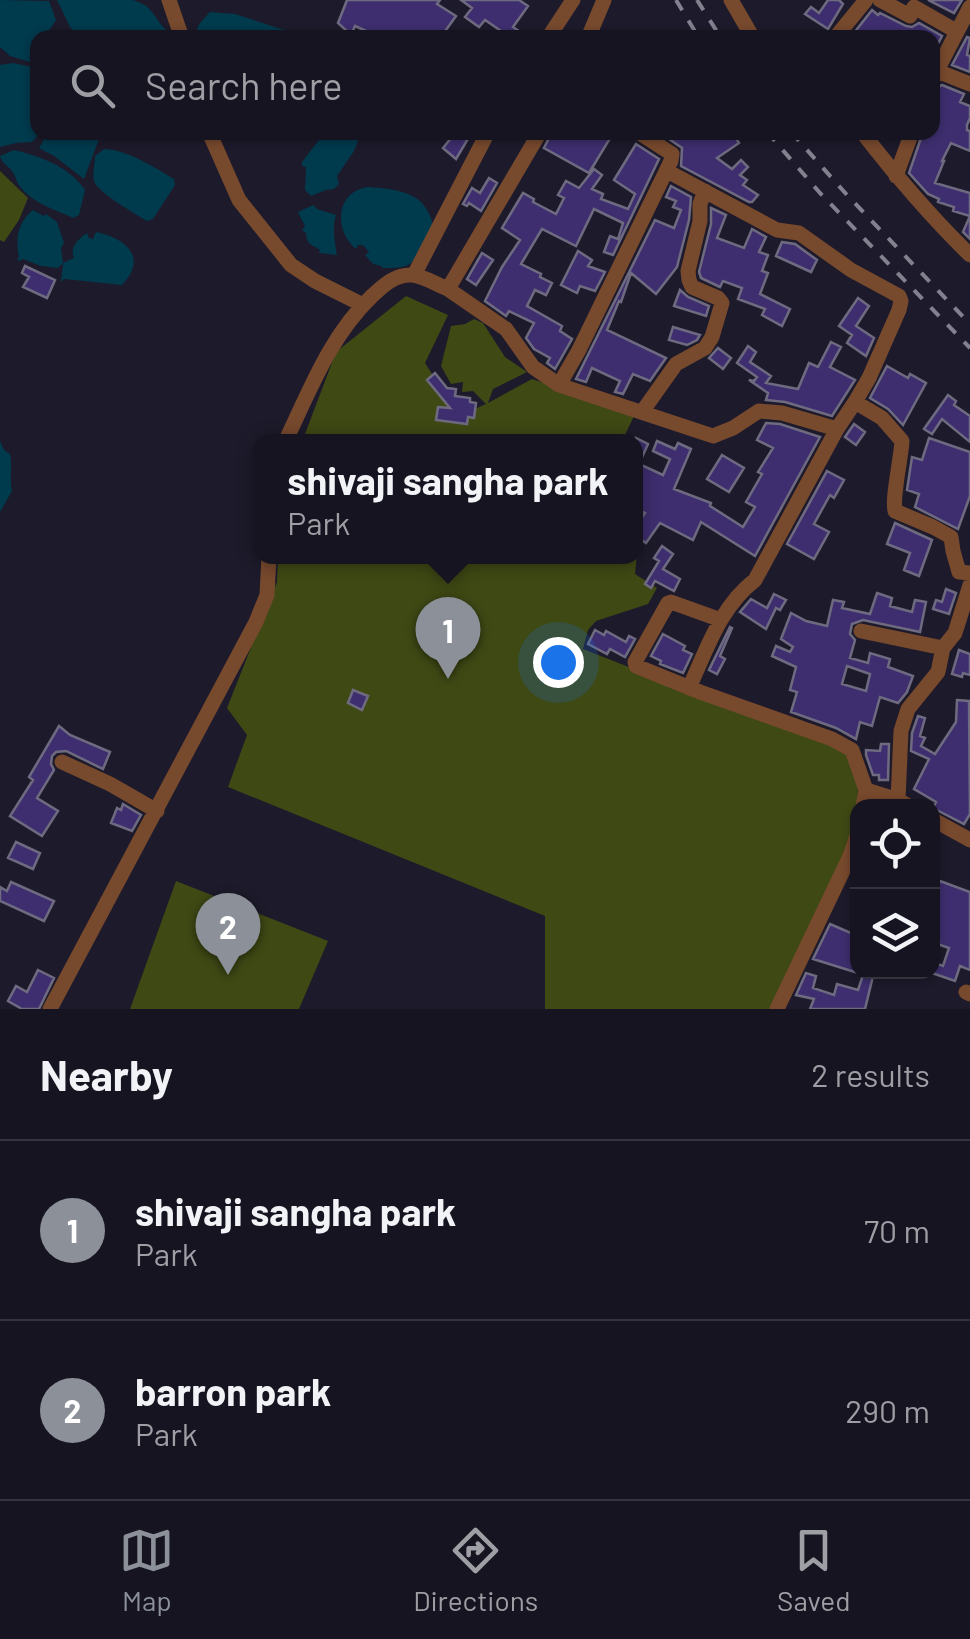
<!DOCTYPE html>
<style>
:root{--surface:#161420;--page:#23212d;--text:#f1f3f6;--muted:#9e9ea5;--line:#35333e;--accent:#8c9099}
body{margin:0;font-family:Barlow,sans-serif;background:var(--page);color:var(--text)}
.controls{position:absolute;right:30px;bottom:30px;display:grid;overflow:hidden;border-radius:20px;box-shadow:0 2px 8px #0004}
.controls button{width:90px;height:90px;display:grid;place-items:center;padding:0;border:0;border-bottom:2px solid var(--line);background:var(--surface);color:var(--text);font:50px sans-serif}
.you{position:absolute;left:558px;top:662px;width:35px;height:35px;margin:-25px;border:8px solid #fff;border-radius:50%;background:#1a73e8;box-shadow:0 0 0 15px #1a73e833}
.badge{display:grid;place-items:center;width:65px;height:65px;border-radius:50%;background:var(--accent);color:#fff;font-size:32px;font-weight:700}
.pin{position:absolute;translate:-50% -82px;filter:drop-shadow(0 2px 5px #0008)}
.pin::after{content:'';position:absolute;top:52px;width:35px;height:30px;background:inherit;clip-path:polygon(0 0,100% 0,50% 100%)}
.popup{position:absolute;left:253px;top:434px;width:390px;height:130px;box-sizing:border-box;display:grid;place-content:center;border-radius:20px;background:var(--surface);filter:drop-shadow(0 2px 8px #0005);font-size:32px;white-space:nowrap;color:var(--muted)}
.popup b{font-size:38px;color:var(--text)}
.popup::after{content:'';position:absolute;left:50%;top:100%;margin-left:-20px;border:20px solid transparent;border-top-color:var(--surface)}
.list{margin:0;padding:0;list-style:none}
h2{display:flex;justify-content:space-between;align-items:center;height:130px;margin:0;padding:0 40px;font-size:42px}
h2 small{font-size:32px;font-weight:400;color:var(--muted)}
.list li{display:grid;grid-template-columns:65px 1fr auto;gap:30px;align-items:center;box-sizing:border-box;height:180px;padding:0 40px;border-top:2px solid var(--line)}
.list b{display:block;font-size:38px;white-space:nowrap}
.list p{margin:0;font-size:32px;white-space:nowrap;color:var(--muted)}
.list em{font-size:32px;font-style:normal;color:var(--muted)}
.icon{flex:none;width:55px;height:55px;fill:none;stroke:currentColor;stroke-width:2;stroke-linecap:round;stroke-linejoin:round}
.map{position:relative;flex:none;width:970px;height:1009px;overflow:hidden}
.search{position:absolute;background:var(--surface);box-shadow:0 2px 8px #0004;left:30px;right:30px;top:30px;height:110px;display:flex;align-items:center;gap:25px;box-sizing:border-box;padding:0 35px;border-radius:20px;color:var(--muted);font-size:38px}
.sheet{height:490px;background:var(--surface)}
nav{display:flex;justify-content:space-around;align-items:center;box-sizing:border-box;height:140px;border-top:2px solid var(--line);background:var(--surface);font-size:28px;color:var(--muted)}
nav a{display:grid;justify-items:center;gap:5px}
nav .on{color:var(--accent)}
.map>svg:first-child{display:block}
.green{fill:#3f4914}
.water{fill:#003a4d}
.building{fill:#3e2e6f;stroke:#6e6b81;stroke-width:2.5;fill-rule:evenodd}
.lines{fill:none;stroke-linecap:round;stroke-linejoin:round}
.minor{stroke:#77492d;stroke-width:15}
.rail{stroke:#838190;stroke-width:4;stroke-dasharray:12 12;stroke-linecap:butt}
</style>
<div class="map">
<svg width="970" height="1009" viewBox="0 0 970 1009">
<rect width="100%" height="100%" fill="#1d1a2b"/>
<path class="green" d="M0,171L28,198L19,220L4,242L0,240Z
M406,296L448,315L425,363L446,396L470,411L486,404L473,391L462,392L463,382L451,384L441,366L451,326L465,324L474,319L483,323L505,357L527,372L493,389L488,403L532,379L635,414L622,441L302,442L336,352Z
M636,552L637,553L635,574L657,588L648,604L596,621L588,630L583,649L846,752L858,787L855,840L773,1009H545V916L228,787L247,735L227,708L277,582L278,557L636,556Z
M176,881L328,941L299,1009H130Z"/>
<path class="water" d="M0,0L49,1L56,20L45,37L38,38L37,50L30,62L10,56L0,47Z
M57,0H133C157,7 152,20 172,35L173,37H80L70,27Z
M210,12L235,14L281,29L307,34L324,33L334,37H193L200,23Z
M13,63L32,67L37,73L38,132L40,133L32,142L16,143L0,147V65Z
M325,132L361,133L354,151L337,176L339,184L334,189L326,190L311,196L305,190L306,167L302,166V162Z
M48,133H97L99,139L84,179L54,156L39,148Z
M104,149C128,150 154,167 174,179L175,185L153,219L147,221C137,215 97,192 94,181C92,174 95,164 95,156Z
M14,150C40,156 70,167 85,190L79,215L73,218C56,210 35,204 22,189C17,184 17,181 14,174C9,165 3,166 0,156Z
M368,187C384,188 407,190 420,201C424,204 431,216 432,221C436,232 417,262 406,266C399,268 390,268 383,268L381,266L373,264L365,255L369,252L363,245H358L356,249C333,230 336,191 368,187Z
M313,205L317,209L336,215C332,227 335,244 337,255L319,253L320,250C312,244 307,246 306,233L302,230L305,226L298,212Z
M33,210L44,216L46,214L57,222L64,243L61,248L63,263L74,258C69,246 79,239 87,233L89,238L93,239L96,232C125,238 149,257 122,285L64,279L61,282L63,263L58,268L41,266L23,259L19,261L17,259L19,257C15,238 18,222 33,210Z
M0,441L4,450L10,454C13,466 9,480 12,491L0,512Z"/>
<path class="building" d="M347,0H440L437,4L456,16L446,30L458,38H382L355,26L351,35L338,23Z
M461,0H519L528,6L513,27L529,38H501L504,33L485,20L479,27L465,17L472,8Z
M828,0H839L843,4L828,29L805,14L811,7L819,13Z
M928,0H962L954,13Z
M872,10L878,15L880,13L906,26L912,27L919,23L942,36L932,55V38H850Z
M967,37L970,38L967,55L970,56V72L952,65Z
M942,85L964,94L960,102L970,106V118L967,125V130L970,131V151L951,143L942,161H944L935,183L970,193V239L963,232L970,216L953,211L954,207L938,202L939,199L928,194L909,173L923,132H932V91Z
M456,132H472L456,159L443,148Z
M552,132H597L609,140L589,173L544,148Z
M659,132H732L739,143L717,158L732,169L741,160L748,167L740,175L747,180L743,185L758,195L752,202H749L681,166L682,148Z
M636,144L659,159L613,255L604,252L610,236L618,239L623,223L594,209L576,246L542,229L521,264L541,274L540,277L552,283L546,295L535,290L527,306L562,326L560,331L572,339L555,369L547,363L550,358L534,349L526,338L534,323L509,311L506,316L485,301L502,267L520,240L502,228L523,193L534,199L533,202L556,214L564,198L558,195L566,181L579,188L594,169L602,175L592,189L603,194L601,199L628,209L635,194L614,180Z
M489,178L497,183L481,211L469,203L467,206L463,204L472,188L480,193Z
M671,186L691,197L689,220L677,267L656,294L631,273L621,302L619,301L607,330L666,358L650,381L633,374L623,394L615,392L620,381L592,368L586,382L576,379L655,220L674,228L681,210L673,207L676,201L666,197Z
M711,208L726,215L717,238L744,248L752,229L766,237L759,252L768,255L762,271L768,273L760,294L790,309L782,326L762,315L765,309L738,299L742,288L723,281L720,287L701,278L699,272L711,224Z
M782,242L795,244L817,260L811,272L776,256Z
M578,251L592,260L588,266L605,272L595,291L580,286L577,293L561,285Z
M482,253L493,260L476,285L467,279Z
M25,266L55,280L47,298L23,287L29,277L22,273Z
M680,290L688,297L709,306L706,316L674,306Z
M858,298L869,306L856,326L874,338L866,356L847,343L852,335L839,326Z
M673,327L700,335L697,340L687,345L669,340Z
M831,342L841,347L830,367L855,380L832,416L785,402L766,400L768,393L749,380L754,381L757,377L737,363L748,346L756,352L750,362L771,376L766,383L798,389L809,363L818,367Z
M718,348L731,358L723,369L709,358Z
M887,366L908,378L910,374L926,383L903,425L888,409L870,398Z
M435,373L447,388L456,389L455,396L470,398V402L476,403L474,418L468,417L467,424L436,420L438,407L450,408L427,380Z
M948,395L956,401L954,405L970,416V442L942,419L932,434L924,429Z
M766,423L780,424L820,437L755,556L701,522L693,540L660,523L646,543L636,536V526L645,513L636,509V438L648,444L639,464L663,475L670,459L653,451L657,441L675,449L678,443L691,449L674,489L711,503L710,506L743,527L755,507L746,502L762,474L758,472L773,448L757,440Z
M854,424L865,432L856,445L845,437Z
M929,438L970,452V496L958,529L915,507L919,494L907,490L912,457L922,460Z
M722,455L744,468L729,492L707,479Z
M827,471L844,480L834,498L830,495L814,524L829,532L814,559L787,544Z
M895,523L932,540L919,576L904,570L910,553L887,544Z
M662,546L673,554L663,569L680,579L674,591L655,581L651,588L645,584L659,561L654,558Z
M946,589L956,593L949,614L933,609L936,600L942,602Z
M877,593L892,598L890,606L912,612L915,600L926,602L920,632L863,620L852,624L850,634L855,640L850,658L868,663L870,653L890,659L888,667L913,676L907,692L898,703L880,697L872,726L860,722L856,739L836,728L791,712L797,692L790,690L796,667L772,656L776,646L790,652L793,647L781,639L791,613L806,621L827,626L833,600L844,602L842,608L870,614ZM847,666L870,674L866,691L842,684Z
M774,594L786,600L780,610L776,608L766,629L740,612L751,599L767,608Z
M730,627L732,628L720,656L725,659L717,674L709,670Z
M595,630L604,635L606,631L626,642L629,636L635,639L625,657L610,649L607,654L588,644Z
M663,634L685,646L683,650L692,654L683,673L660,664L661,661L651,656Z
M959,650L970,654V675L963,673L962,677L952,674Z
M353,690L368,696L362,710L348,703Z
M957,700L969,701L970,814L964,824L933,808L936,802L914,789L929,759L911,751L912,733L918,716L925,718L920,736L925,738L921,746L935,754L956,722Z
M59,726L70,735L110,752L103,769L66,751L56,752L52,756L51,764L54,770L37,798L58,811L42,836L10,816L33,780L29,777Z
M881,744H889L888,780H879V775H873L866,755V750L880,751Z
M123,804L141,815L132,831L111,823L117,808L121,810Z
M16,842L40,853L33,869L8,858Z
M940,881L970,892V970L960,966L955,981L932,973V962L943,966L949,948L932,942V900Z
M11,882L54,901L44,921L0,901V887L7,891Z
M830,924L858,936V973L813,959Z
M38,970L54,978L39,1009H22L8,1001L16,986L27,992Z
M864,972H874L865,1009H810L814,999L796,995L806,973L816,976L813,988L834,995L837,984L858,990Z"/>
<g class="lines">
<path class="minor" d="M169,0L182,38
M731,0L753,38
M880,0L910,16L914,7L956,31
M548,38L573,0
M588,38L604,0
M835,38L866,0
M937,71L970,84
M932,80L970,7
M209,132L239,200L291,265L315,281L363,305
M862,132C896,176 931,217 970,255
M667,171L777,230L799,233L851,270L899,296L901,301L899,310L869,378L855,402
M896,176L912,132
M414,275L488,132
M448,289L506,329L533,367L559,385L713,436L733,428L759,411L782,413L837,429
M559,385L579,350L671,161L672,154L638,132
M642,412L676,364L705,348L712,337L722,303L718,298L692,287L689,280L688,271L700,221V204L705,191
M285,442C310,390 330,336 372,296C383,286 395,274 412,275C424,276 437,285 448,289L540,132
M721,620L671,602L668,603L635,662L636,666L700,692L832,739L852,750L866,790L863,806
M861,631L943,648
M689,688C707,649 720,607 755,580L837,429L855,402L882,418L902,441C901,459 892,497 895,511L933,527L951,537L953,551L959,572L970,573
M62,762L110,784L157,811
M866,790L898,800L909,806
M898,800L901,731L908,709L938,672L943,648L955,633L970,585
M932,819L970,840
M966,992L970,994
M50,1009L256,622L267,595L269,556
M777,1009L850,856L858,833"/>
<path class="rail" d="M676,0L699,38
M697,0L721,38
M767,132L820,193L970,348
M791,132L847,195L970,324"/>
</g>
</svg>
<div class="controls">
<button><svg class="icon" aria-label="locate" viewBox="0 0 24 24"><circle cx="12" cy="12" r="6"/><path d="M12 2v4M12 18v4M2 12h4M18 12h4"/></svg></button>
<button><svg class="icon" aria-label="layers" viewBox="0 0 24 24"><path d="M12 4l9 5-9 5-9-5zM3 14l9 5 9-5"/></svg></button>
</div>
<div class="you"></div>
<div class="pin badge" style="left:448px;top:679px">1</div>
<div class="popup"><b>shivaji sangha park</b>Park</div>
<div class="pin badge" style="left:228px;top:975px">2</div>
<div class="search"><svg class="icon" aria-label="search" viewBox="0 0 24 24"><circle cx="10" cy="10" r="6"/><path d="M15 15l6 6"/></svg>Search here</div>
</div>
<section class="sheet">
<h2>Nearby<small>2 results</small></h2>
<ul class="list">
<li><span class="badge">1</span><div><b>shivaji sangha park</b><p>Park</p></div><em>70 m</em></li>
<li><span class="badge">2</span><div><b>barron park</b><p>Park</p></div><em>290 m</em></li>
</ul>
</section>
<nav>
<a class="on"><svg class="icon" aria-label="map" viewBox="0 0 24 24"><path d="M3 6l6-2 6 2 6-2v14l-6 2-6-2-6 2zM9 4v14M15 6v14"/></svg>Map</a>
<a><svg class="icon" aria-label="directions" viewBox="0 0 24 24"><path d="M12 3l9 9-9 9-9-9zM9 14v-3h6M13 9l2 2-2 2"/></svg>Directions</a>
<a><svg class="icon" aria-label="saved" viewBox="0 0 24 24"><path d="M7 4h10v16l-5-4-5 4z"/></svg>Saved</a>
</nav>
